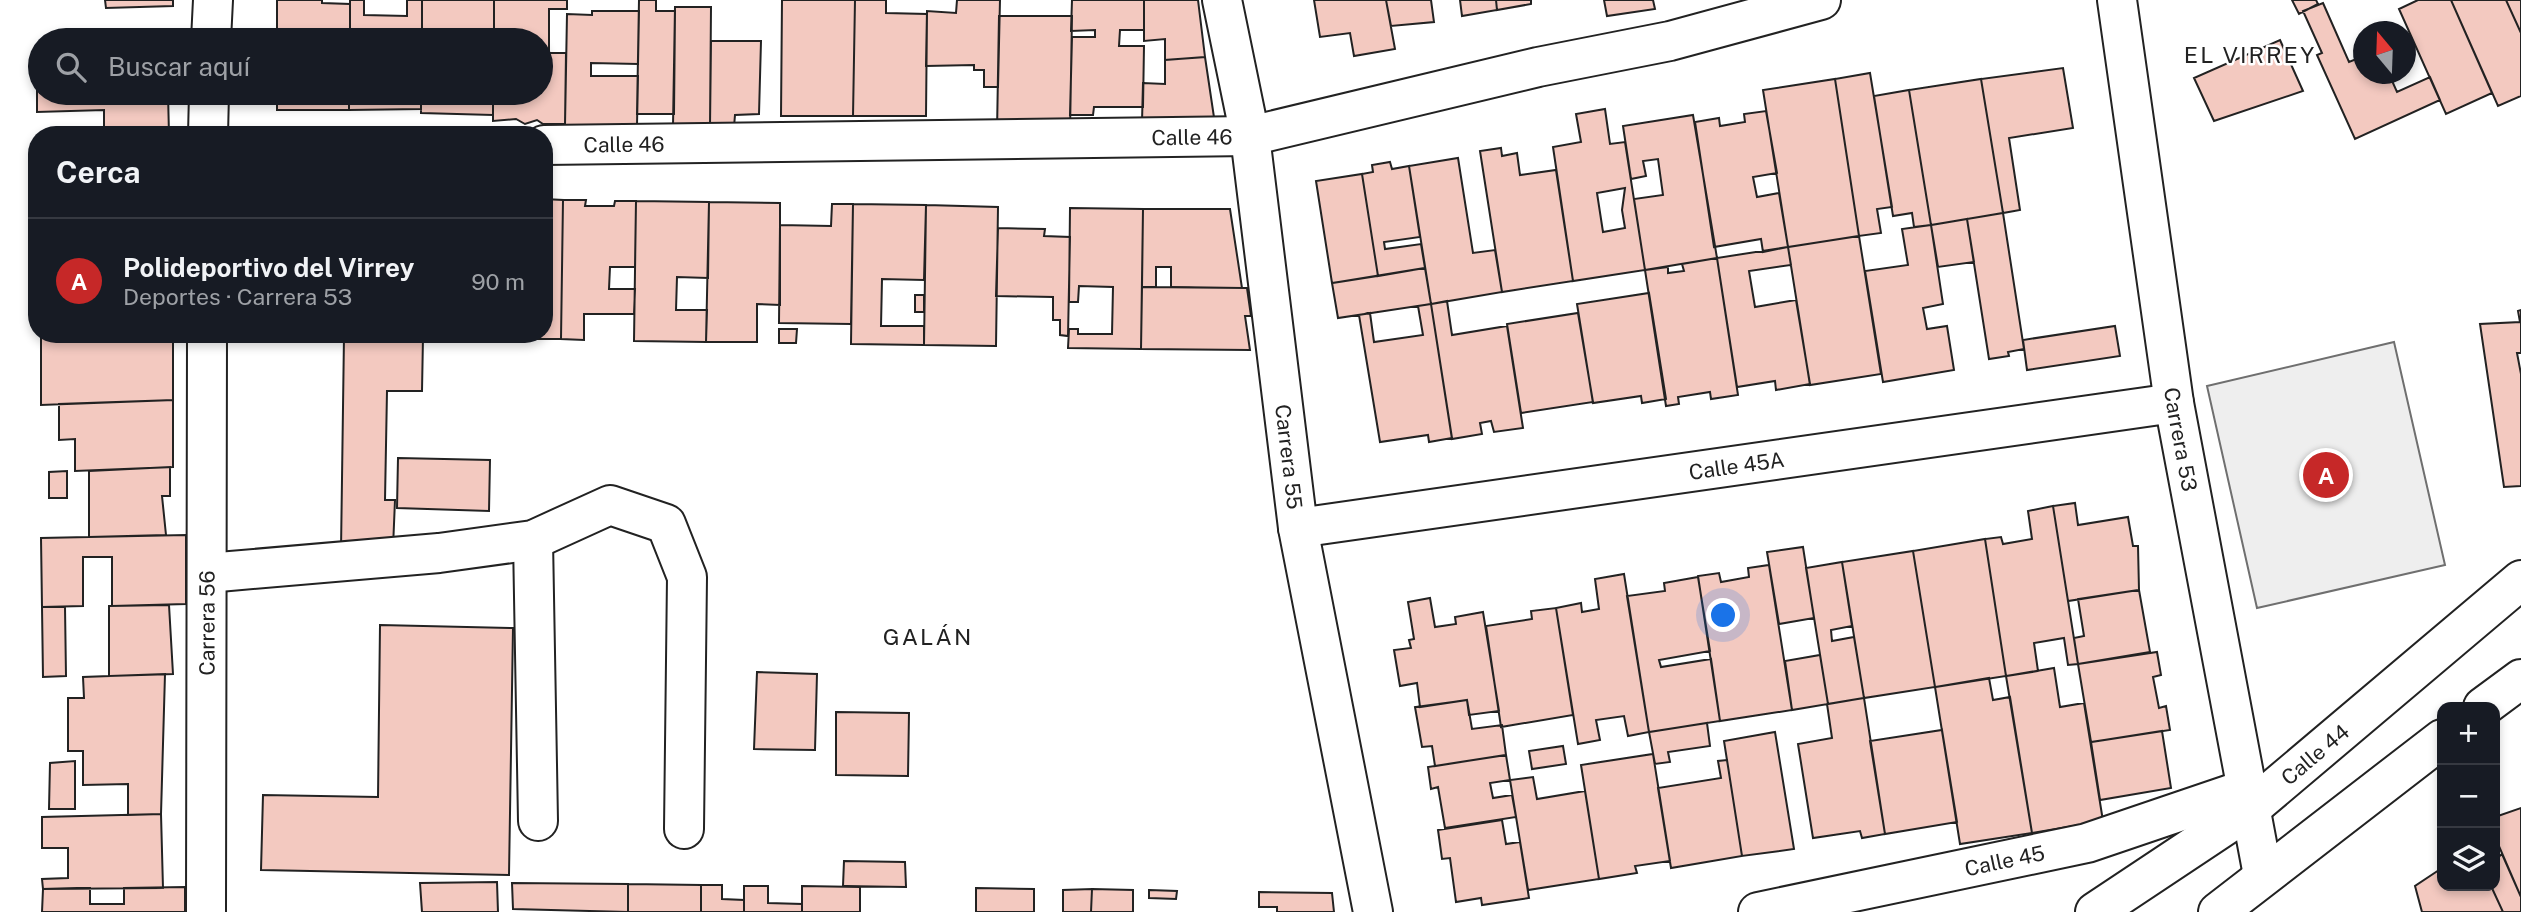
<!DOCTYPE html>
<html lang="es">
<meta charset="utf-8">
<style>
:root{--surface:#171b24;--page:#20242c;--text:#f1f3f6;--muted:#9ea1a6;--line:#363941;--accent:#c62828}
body{margin:0;font-family:"Public Sans",sans-serif;background:var(--page);color:var(--text)}
.controls{position:absolute;right:21px;bottom:21px;display:grid;overflow:hidden;border-radius:14px;box-shadow:0 4px 10px #0003}
.controls button{width:63px;height:63px;display:grid;place-items:center;padding:0;border:0;border-bottom:2px solid var(--line);background:var(--surface);color:var(--text);font:35px sans-serif}
.compass{position:absolute;left:2353px;top:21px;width:63px;height:63px;border-radius:50%;background:var(--surface);box-shadow:0 4px 10px #0003;rotate:341deg}
.you{position:absolute;left:1724px;top:616px;width:24px;height:24px;margin:-18px;border:5px solid #fff;border-radius:50%;background:#1a73e8;box-shadow:0 0 0 10px #1a73e833}
.badge{display:grid;place-items:center;width:46px;height:46px;border-radius:50%;background:var(--accent);color:#fff;font-size:23px;font-weight:700}
.pin{position:absolute;translate:-50% -50%;border:4px solid #fff;box-shadow:0 2px 7px #0006}
.list{margin:0;padding:0;list-style:none}
h2{display:flex;justify-content:space-between;align-items:center;height:91px;margin:0;padding:0 28px;font-size:30px}
h2 small{font-size:23px;font-weight:400;color:var(--muted)}
.list li{display:grid;grid-template-columns:46px 1fr auto;gap:21px;align-items:center;box-sizing:border-box;height:126px;padding:0 28px;border-top:2px solid var(--line)}
.list b{display:block;font-size:26px;white-space:nowrap}
.list p{margin:0;font-size:23px;white-space:nowrap;color:var(--muted)}
.list em{font-size:23px;font-style:normal;color:var(--muted)}
.icon{flex:none;width:38px;height:38px;fill:none;stroke:currentColor;stroke-width:2;stroke-linecap:round;stroke-linejoin:round}
.map{position:relative;flex:none;width:2521px;height:912px;overflow:hidden}
.search{position:absolute;background:var(--surface);box-shadow:0 4px 10px #0003;left:28px;top:28px;width:525px;height:77px;display:flex;align-items:center;gap:18px;box-sizing:border-box;padding:0 24px;border-radius:38px;color:var(--muted);font-size:26px}
.panel{position:absolute;background:var(--surface);box-shadow:0 4px 10px #0003;left:28px;top:126px;width:525px;height:217px;border-radius:28px}
.map>svg:first-child{display:block}
.garden{fill:#eee;stroke:#6f6f6f;stroke-width:2}
.building{fill:#f3c9c0;stroke:#222;stroke-width:2;fill-rule:evenodd}
.lines{fill:none;stroke-linecap:round;stroke-linejoin:round}
.minor-casing{stroke:#222;stroke-width:42}
.major-casing{stroke:#222;stroke-width:42}
.minor{stroke:#fff;stroke-width:38}
.major{stroke:#fff;stroke-width:38}
.labels{text-anchor:middle;dominant-baseline:central;stroke-width:5;stroke-linejoin:round;paint-order:stroke}
.street-label{font-size:21px;fill:#222;stroke:#fff}
.neighbourhood-label{font-size:23px;letter-spacing:2px;fill:#222;stroke:#fff}
</style>
<div class="map">
<svg width="2521" height="912" viewBox="0 0 2521 912">
<rect width="100%" height="100%" fill="#fff"/>
<path class="garden" d="M2394,342L2445,565L2257,608L2207,386Z"/>
<path class="building" d="M105,0H173V6L106,8Z
M277,0H322V3L350,4V40H277Z
M350,0H364V15L407,16V0H422V40H350Z
M422,0H494V40H422Z
M494,0H567V9H549V53H566L565,124H543L537,120L525,124L516,119L493,121V93H541V40H494Z
M639,0H656V11H675L674,114H637Z
M782,0H855L853,116H781Z
M855,0H886V13L927,14L926,116H853Z
M957,0H1000L998,87H984V70H974V65L926,66L927,11L956,13Z
M1072,0H1144V30H1120L1119,46H1144L1143,107H1094L1093,115H1070L1072,37H1095V30L1071,31Z
M1144,0H1198L1205,57L1165,60V39L1144,41Z
M1314,0H1386L1395,49L1354,56L1350,33L1320,37Z
M1386,0H1431L1434,22L1391,26Z
M1460,0H1496L1497,10L1462,16Z
M1496,0H1531V4L1497,10Z
M1604,0H1653L1655,9L1607,16Z
M2292,0H2316L2318,4L2299,14Z
M2418,0H2451L2492,93L2446,114L2399,9Z
M2451,0H2506L2521,33V96L2498,106Z
M2506,0H2521V33Z
M2323,3L2349,62L2364,56V74H2389L2397,92L2430,77L2440,100L2355,139L2317,55L2322,53L2303,11Z
M675,7H711L710,126H673Z
M592,11H639L638,64L591,63V76H638L637,125H565L567,14L592,15Z
M999,16H1072L1070,132H997Z
M2280,40L2303,91L2214,121L2194,78Z
M711,41H761L759,114L735,115L734,127L710,126Z
M1205,57L1215,124L1142,122L1143,83L1165,84V60Z
M2063,68L2073,128L2009,138L2020,210L2003,213L1981,79Z
M1870,73L1892,207L1877,209L1881,233L1859,236L1835,79Z
M37,77H40V93H168L169,135H104V110L37,112Z
M1835,79L1859,236L1788,247L1763,90Z
M1981,79L2003,213L1931,225L1909,90Z
M1909,90L1931,225L1914,227L1912,213L1893,216L1874,96Z
M277,93H349V110H277Z
M349,93H421V109L349,110Z
M421,93H493V115L421,113Z
M1605,109L1610,144L1625,142L1645,270L1573,281L1553,147L1581,142L1576,114ZM1625,188L1622,210L1625,228L1603,232L1597,193Z
M1766,111L1777,173L1753,177L1757,197L1779,193L1788,247L1763,252L1761,239L1714,247L1695,122L1719,118L1720,126L1745,122L1744,114Z
M1693,115L1717,258L1645,270L1634,199L1663,195L1658,159L1643,161L1646,176L1631,179L1623,126Z
M1501,148L1502,156L1517,153L1520,175L1556,170L1573,281L1502,292L1480,151Z
M1458,158L1473,253L1495,250L1502,292L1431,304L1409,166Z
M1390,162L1392,169L1409,166L1420,237L1384,242L1385,249L1421,244L1425,268L1378,276L1362,174L1373,172L1372,165Z
M1362,174L1378,276L1332,283L1316,181Z
M544,199L563,200L561,339H489V334H544Z
M563,200H586L585,206H614L615,201H636L635,267H610L609,289H635L634,314H584V340L561,339Z
M636,201L709,202L708,278L677,277L676,310H707L706,342L634,341Z
M709,202L780,203V305L757,304V342H706Z
M832,204H853L851,324L779,323L780,225L831,226Z
M853,204L926,205L924,280L882,279L881,326H924V345L851,344Z
M926,205L998,207L996,346L924,345Z
M1070,208L1143,209L1141,349L1068,348L1069,329H1078V334H1112L1113,287L1079,286L1078,302H1069Z
M1143,209H1230L1242,288L1171,287V267H1156V287H1142Z
M2003,213L2024,349L2008,352L2009,356L1989,359L1967,219Z
M1967,219L1974,262L1938,267L1931,225Z
M1931,225L1943,304L1923,308L1927,329L1947,326L1954,370L1883,382L1865,271L1908,265L1902,229Z
M998,228L1045,229L1044,236L1070,237L1068,336L1060,335V320H1053V297L996,296Z
M1859,236L1881,374L1810,385L1788,247Z
M1788,247L1791,265L1749,271L1755,307L1796,300L1810,384L1776,390L1775,381L1737,387L1717,258Z
M1717,258L1738,395L1711,399L1710,392L1678,397L1679,404L1666,406L1645,270L1668,267V273L1684,271L1682,264Z
M1425,268L1431,304L1338,318L1332,283Z
M1142,287L1247,288L1251,316H1245L1250,350L1141,349Z
M1649,293L1666,399L1642,403L1641,396L1593,403L1577,304Z
M915,295H924V312H915Z
M1447,301L1452,335L1507,326L1523,428L1494,432L1491,421L1480,423L1482,434L1452,439L1431,304Z
M1431,304L1452,438L1429,442L1428,435L1380,442L1359,315L1370,313L1374,342L1423,335L1418,306Z
M2521,310V353H2517L2521,374V486L2504,487L2480,324L2520,322L2518,311Z
M1578,313L1593,402L1521,413L1507,324Z
M2115,326L2120,356L2027,370L2023,340Z
M779,329H797L796,343H779Z
M41,334H136L41,337Z
M173,334V400L41,405V337Z
M417,334H489V339L417,337Z
M344,336L423,337L422,391H387L385,500H395L393,548L341,550Z
M173,400V467L75,471V439L59,440V404Z
M398,458L490,460L489,511L397,508Z
M170,467V496H162L166,535L89,537V471Z
M67,471V498H49V472Z
M2075,503L2078,525L2128,517L2133,546H2138L2139,590L2068,601L2053,506Z
M2053,506L2078,664L2068,665L2064,638L2034,643L2038,671L2006,676L1985,539L2001,537L2003,544L2032,539L2028,511Z
M186,535V604L112,606V557H83V606L42,607L41,538Z
M1985,539L2006,676L1935,687L1913,551Z
M1803,547L1814,618L1779,624L1767,552Z
M1913,551L1935,687L1864,698L1842,562Z
M1842,562L1852,626L1831,630L1832,641L1854,637L1864,698L1828,704L1806,568Z
M1769,565L1792,710L1720,721L1698,576L1719,573L1721,582L1749,577L1748,568Z
M1624,574L1649,732L1628,736L1624,716L1596,720L1600,740L1578,744L1556,608L1581,603L1582,612L1599,609L1595,579Z
M1698,577L1710,651L1659,660L1661,667L1711,659L1720,721L1649,732L1627,596L1665,591L1664,583Z
M2139,590L2150,652L2078,664L2074,638L2084,636L2078,599Z
M1430,598L1435,627L1456,624L1455,617L1483,612L1499,711L1469,715L1467,700L1420,707L1417,683L1400,686L1394,650L1411,648L1409,640L1414,639L1408,602Z
M169,605L173,674L109,676V606Z
M42,607H65L66,676L43,677Z
M1556,608L1573,715L1501,727L1486,626L1532,619L1531,611Z
M380,625L513,628L509,875L261,870L263,795L378,797Z
M2157,652L2161,675L2153,677L2159,708L2166,706L2170,730L2091,742L2078,664Z
M1820,655L1828,704L1792,710L1785,661Z
M2054,668L2060,707L2084,703L2103,821L2032,833L2006,676Z
M757,672L817,674L815,750L754,749Z
M165,674L161,814L128,815V784L83,785V751H68V698H84L83,677Z
M1989,678L1993,700L2010,697L2032,833L1960,844L1935,687Z
M1864,698L1885,834L1862,838L1860,831L1813,838L1798,744L1832,738L1827,704Z
M1467,700L1472,729L1502,725L1506,755L1435,766L1432,746L1422,747L1415,707Z
M836,712L909,713L908,776L836,775Z
M1707,723L1710,746L1668,752L1670,762L1655,764L1649,732Z
M1942,730L1957,822L1885,834L1870,741Z
M2162,731L2171,788L2100,800L2091,742Z
M1775,732L1794,849L1742,856L1724,741Z
M1563,746L1566,764L1532,769L1529,751Z
M1653,754L1670,861L1635,866L1637,873L1599,879L1581,765Z
M1506,755L1510,780L1490,783L1493,798L1512,795L1516,817L1445,828L1438,787L1431,789L1428,767Z
M1727,760L1742,856L1671,868L1658,788L1721,778L1718,761Z
M75,761V809H49L50,763Z
M1533,777L1537,799L1585,791L1599,879L1528,890L1510,780Z
M2521,808V897L2495,837V817Z
M161,814L163,888L43,889L42,879L68,878V848H42V817Z
M1502,820L1506,844L1520,842L1529,898L1482,905L1481,898L1456,902L1450,858L1442,859L1438,830Z
M2502,854L2521,897V912H2503L2491,886H2495V860Z
M844,861L905,862L906,887L843,886Z
M2442,868V886H2461L2462,889L2466,886H2491L2503,912H2422L2415,886Z
M497,882L498,912H422L420,883Z
M512,883L628,884V912L513,909Z
M628,884L701,885V912H628Z
M701,885H722V899L744,900V912H701Z
M744,886H768V903L802,904V912H744Z
M802,886L860,887V912H802Z
M185,887V912H42L43,889L90,888V904H124V888Z
M976,888L1034,889V912H976Z
M1092,889L1133,890V912H1091Z
M1092,889L1091,912H1063V890Z
M1149,890L1177,891L1176,899L1149,898Z
M1259,892L1332,893L1334,912H1277V907H1259Z"/>
<g class="lines">
<defs>
<g id="minor">
<path id="s1" d="M1222,0L1250,136L1298,528L1373,912"/>
<path id="s2" d="M2117,0L2174,403L2263,875"/>
<path d="M211,40L213,0"/>
<path d="M208,135L209,93"/>
<path id="s3" d="M544,145L1250,136L1538,67L1670,41L1821,0"/>
<path id="s4" d="M1298,528L2174,403"/>
<path d="M533,540L538,821"/>
<path d="M207,573L439,553L533,540L610,505L666,524L687,577L684,829"/>
<path id="s5" d="M206,912L207,334"/>
<path id="s6" d="M1758,912L2087,843L2246,789"/>
<path id="s7" d="M2095,912L2250,809L2521,580"/>
</g>
<path id="major" d="M2483,707L2521,679
M2218,912L2442,739"/>
</defs>
<use href="#minor" class="minor-casing"/>
<use href="#major" class="major-casing"/>
<use href="#minor" class="minor"/>
<use href="#major" class="major"/>
</g>
<g class="labels">
<g class="street-label">
<text stroke="none"><textPath href="#s3" startOffset="648">Calle 46</textPath></text>
<text stroke="none"><textPath href="#s3" startOffset="80">Calle 46</textPath></text>
<text stroke="none"><textPath href="#s2" startOffset="444">Carrera 53</textPath></text>
<text stroke="none"><textPath href="#s1" startOffset="462">Carrera 55</textPath></text>
<text stroke="none"><textPath href="#s4" startOffset="443">Calle 45A</textPath></text>
<text stroke="none"><textPath href="#s5" startOffset="289">Carrera 56</textPath></text>
<text stroke="none"><textPath href="#s7" startOffset="271">Calle 44</textPath></text>
<text stroke="none"><textPath href="#s6" startOffset="252">Calle 45</textPath></text>
</g>
<g class="neighbourhood-label">
<text x="2250" y="54">EL VIRREY</text>
<text x="928" y="636">GALÁN</text>
</g>
</g>
</svg>
<div class="controls">
<button>+</button>
<button>−</button>
<button><svg class="icon" aria-label="layers" viewBox="0 0 24 24"><path d="M12 4l9 5-9 5-9-5zM3 14l9 5 9-5"/></svg></button>
</div>
<svg class="compass" viewBox="-18 -18 36 36"><path d="M0-13l5 13h-10z" fill="#e53935"/><path d="M0 13l5-13h-10z" fill="#9ea1a6"/></svg>
<div class="you"></div>
<div class="pin badge" style="left:2326px;top:475px">A</div>
<div class="search"><svg class="icon" aria-label="search" viewBox="0 0 24 24"><circle cx="10" cy="10" r="6"/><path d="M15 15l6 6"/></svg>Buscar aquí</div>
<section class="panel">
<h2>Cerca<small></small></h2>
<ul class="list">
<li><span class="badge">A</span><div><b>Polideportivo del Virrey</b><p>Deportes · Carrera 53</p></div><em>90 m</em></li>
</ul>
</section>
</div>
